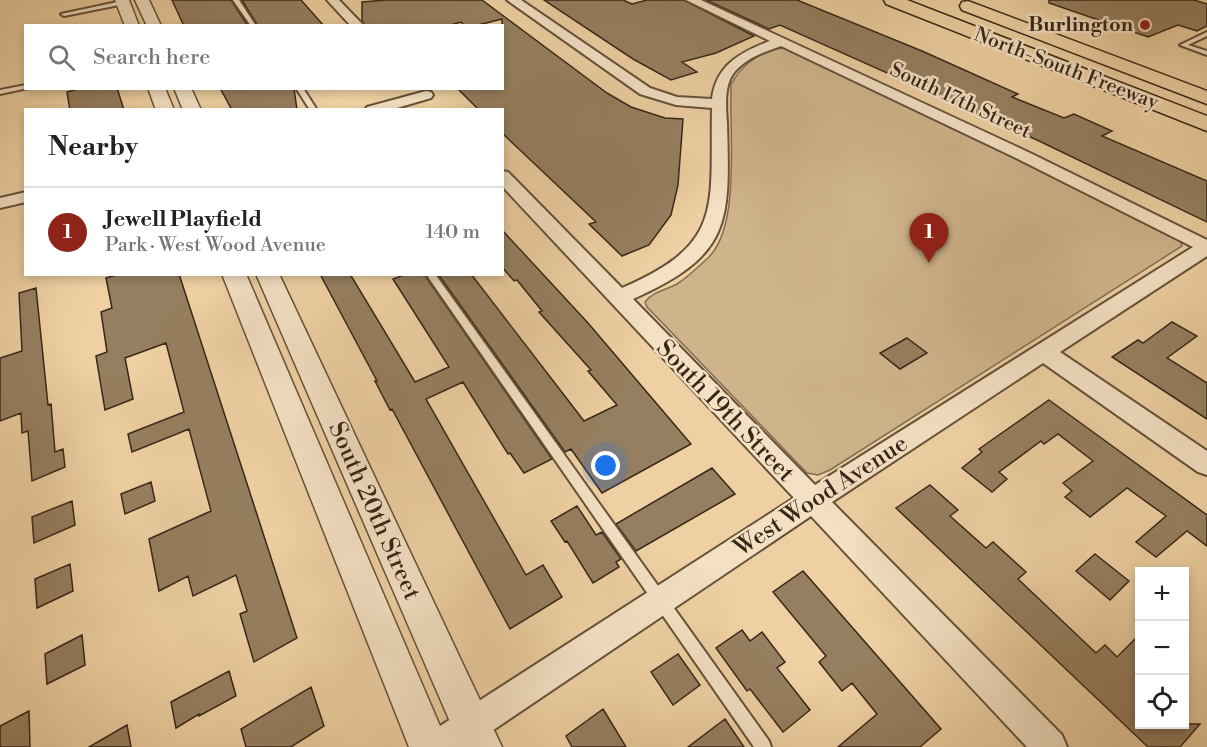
<!DOCTYPE html>
<meta charset="utf-8">
<style>
:root{--surface:#fff;--page:#f2f2f2;--text:#222;--muted:#767676;--line:#e0e0e0;--accent:#8f2418}
body{margin:0;font-family:"Libre Bodoni",serif;background:var(--page);color:var(--text)}
.controls{position:absolute;right:18px;bottom:18px;display:grid;overflow:hidden;border-radius:0px;box-shadow:0 3px 9px #0003}
.controls button{width:54px;height:54px;display:grid;place-items:center;padding:0;border:0;border-bottom:2px solid var(--line);background:var(--surface);color:var(--text);font:30px sans-serif}
.you{position:absolute;left:606px;top:466px;width:21px;height:21px;margin:-15px;border:4px solid #fff;border-radius:50%;background:#1a73e8;box-shadow:0 0 0 9px #1a73e833}
.badge{display:grid;place-items:center;width:39px;height:39px;border-radius:50%;background:var(--accent);color:#fff;font-size:20px;font-weight:700}
.pin{position:absolute;translate:-50% -50px;filter:drop-shadow(0 2px 3px #0008)}
.pin::after{content:'';position:absolute;top:32px;width:21px;height:18px;background:inherit;clip-path:polygon(0 0,100% 0,50% 100%)}
.list{margin:0;padding:0;list-style:none}
h2{display:flex;justify-content:space-between;align-items:center;height:78px;margin:0;padding:0 24px;font-size:26px}
h2 small{font-size:20px;font-weight:400;color:var(--muted)}
.list li{display:grid;grid-template-columns:39px 1fr auto;gap:18px;align-items:center;box-sizing:border-box;height:90px;padding:0 24px;border-top:2px solid var(--line)}
.list b{display:block;font-size:22px;white-space:nowrap}
.list p{margin:0;font-size:20px;white-space:nowrap;color:var(--muted)}
.list em{font-size:20px;font-style:normal;color:var(--muted)}
.icon{flex:none;width:33px;height:33px;fill:none;stroke:currentColor;stroke-width:2;stroke-linecap:round;stroke-linejoin:round}
.map{position:relative;flex:none;width:1207px;height:747px;overflow:hidden}
.search{position:absolute;background:var(--surface);box-shadow:0 3px 9px #0003;left:24px;top:24px;width:480px;height:66px;display:flex;align-items:center;gap:15px;box-sizing:border-box;padding:0 21px;border-radius:0px;color:var(--muted);font-size:22px}
.panel{position:absolute;background:var(--surface);box-shadow:0 3px 9px #0003;left:24px;top:108px;width:480px;height:168px;border-radius:0px}
.map>svg:first-child{display:block}
.green{fill:#cfb38b;stroke:#836d52;stroke-width:1.5}
.building{fill:#967f60;stroke:#372718;stroke-width:1.5}
.lines{fill:none;stroke-linecap:round;stroke-linejoin:round}
.service-casing{stroke:#65513a;stroke-width:4}
.minor-casing{stroke:#65513a;stroke-width:4}
.tertiary-casing{stroke:#65513a;stroke-width:3}
.motorway-casing{stroke:#372718;stroke-width:3}
.service{fill:#f4e0c3;fill-rule:evenodd}
.minor{fill:#f4e0c3;fill-rule:evenodd}
.tertiary{fill:#f4e0c3;fill-rule:evenodd}
.motorway{fill:#eed0a2;fill-rule:evenodd}
.poi-dot{fill:#8f2418;stroke:#f4e0c3;stroke-width:2}
.labels{text-anchor:middle;dominant-baseline:central;stroke-width:5;stroke-linejoin:round;paint-order:stroke}
.far-poi-label{font-size:20px;font-weight:bold;fill:#372718;stroke:#f4e0c3;text-anchor:end}
.far-street-label{font-size:20px;fill:#372718;stroke:#f4e0c3}
.street-label{font-size:24px;fill:#372718;stroke:#f4e0c3}
</style>
<div class="map">
<svg width="1207" height="747" viewBox="0 0 1207 747">
<rect width="100%" height="100%" fill="#eed0a2"/>
<filter id="stains"><feTurbulence type="fractalNoise" baseFrequency=".00333" numOctaves="4"/><feColorMatrix values="0 0 0 0 .2 0 0 0 0 .09 0 0 0 0 .02 0 0 0 .5 -.17"/></filter>
<radialGradient id="worn" r=".72"><stop offset=".6" stop-color="#630" stop-opacity="0"/><stop offset="1" stop-color="#630" stop-opacity=".3"/></radialGradient>
<path class="green" d="M785,48L1018,159L1176,237L1181,242L1182,246L830,470L818,475L807,473L647,307L645,302C652,292 666,290 677,284C688,277 699,266 709,257C741,224 729,131 731,85C740,66 762,49 785,48Z"/>
<path class="building" d="M172,0H231L248,26H184Z
M242,0H301L324,26H258Z
M386,0H482L607,93L631,107L665,118L683,119L678,185L671,215L649,245L622,256L589,224L596,222L502,133V110H479L457,88H502V19L474,26H465L461,22L447,26H366L362,21V2Z
M544,0H623L632,4L647,0H684L754,36L716,53L682,62L697,72L671,80L633,59Z
M706,0H797L922,51L1018,94L1012,97L1064,118L1074,114L1112,131L1102,136L1207,181V222L1037,140L780,25L769,29Z
M1049,0H1194L1207,4V26L1197,31L1178,25L1148,37L1049,3Z
M81,88H117L124,110H70L67,92Z
M220,88H294L297,110H232Z
M502,230L588,323L691,444L602,493L571,449L565,452L438,274H471L584,421L617,405L588,371L591,370L539,312L542,311L517,280L514,281L502,267Z
M119,274H179L297,638L254,662L240,614L247,611L236,575L193,596L188,576L159,591L149,539L211,511L189,429L132,452L128,434L184,412L166,343L125,358L133,399L105,410L96,356L107,352L101,312L112,308L106,278Z
M320,274H350L415,382L449,367L393,279L406,274H424L552,459L524,473L510,453L508,454L463,382L426,399L526,575L543,565L562,597L510,629L392,409L390,410L375,381H377Z
M36,288L48,405L51,404L55,452L63,449L65,467L32,481L28,431L22,433L21,413L0,421V358L22,351L19,293Z
M1172,322L1197,336L1167,358L1207,383V419L1112,357L1138,340L1143,343Z
M907,338L927,353L900,369L880,353Z
M1049,400L1207,515V546L1187,531L1156,557L1136,542L1166,516L1127,488L1090,517L1065,497L1072,491L1063,483L1093,461L1058,434L1044,444L1041,441L999,472L1007,479L992,492L962,468L982,452L979,449Z
M712,468L735,494L636,551L616,524Z
M151,482L155,501L125,514L121,494Z
M930,485L958,510L950,516L986,548L993,542L1026,572L1018,579L1096,653L1105,645L1117,657L1140,634V724H1200L1180,747H1148L896,508Z
M72,501L75,525L34,543L32,517Z
M577,506L596,535L602,532L621,559L616,562L619,567L593,583L567,541L565,542L551,521Z
M1095,554L1129,581L1110,600L1076,571Z
M70,564L73,591L37,608L35,579Z
M803,571L941,729L920,747H838L877,714L852,683L842,691L819,662L826,656L773,592Z
M742,630L750,641L762,632L785,662L777,668L810,710L783,732L750,689L747,691L716,648Z
M82,635L85,665L47,684L45,654Z
M678,654L700,685L673,705L651,672Z
M229,671L236,696L199,716V714L176,728L171,702Z
M311,687L324,726L291,747H246L241,729Z
M603,709L626,747H572L566,736Z
M29,711L30,747H0V726Z
M725,719L744,747H688Z
M127,725L131,747H89Z"/>
<g class="lines">
<defs>
<path id="service" d="M233,0H239L256,26H251Z
M122,1L124,4L64,16L61,14Z
M1207,32V36L1188,45L1207,51V55L1180,45Z
M26,85V88H28L0,94V90Z
M296,88H303L317,110H310Z
M426,274H435L769,741L771,747H754Z"/>
<path id="minor" d="M327,0H339L364,26H351Z
M507,0H521L650,88L677,97L712,99C716,65 741,52 770,41L686,0H701L1028,152L1207,240V256L1060,352L1207,451V475L1198,472L1043,363L832,502L1062,735L1067,747H1027L811,516L468,747H421L426,735L794,498L502,186V171L508,172L622,288C725,244 710,207 712,108L676,105L640,94ZM781,46L1016,158L1193,247L815,485L633,299C731,255 730,224 727,123C726,107 724,87 733,74C744,59 764,52 781,46Z
M426,91L431,92L433,95L431,98L390,110H365L367,107Z
M26,192V202L0,208V198Z"/>
<path id="tertiary" d="M115,0H129L139,26H125Z
M135,0H149L161,26H147Z
M148,88H165L174,110H156Z
M174,88H191L201,110H183Z
M222,274H246L449,747H409Z
M256,274H279L502,747H461Z"/>
<path id="motorway" d="M884,0H907L1207,116V131L886,4Z
M968,1L1207,91V104L962,10L960,6L962,2Z"/>
</defs>
<use href="#service" class="service-casing"/>
<use href="#minor" class="minor-casing"/>
<use href="#tertiary" class="tertiary-casing"/>
<use href="#motorway" class="motorway-casing"/>
<use href="#service" class="service"/>
<use href="#minor" class="minor"/>
<use href="#tertiary" class="tertiary"/>
<use href="#motorway" class="motorway"/>
</g>
<circle class="poi-dot" cx="1145" cy="25" r="6"/>
<g class="labels">
<g class="far-poi-label">
<text x="1133" y="25">Burlington</text>
</g>
<g class="far-street-label">
<text transform="translate(1066 69) rotate(21)">North-South Freeway</text>
<text transform="translate(960 101) rotate(25)">South 17th Street</text>
</g>
<g class="street-label">
<text transform="translate(725 411) rotate(46)">South 19th Street</text>
<text transform="translate(821 496) rotate(-33)">West Wood Avenue</text>
<text transform="translate(374 511) rotate(66)">South 20th Street</text>
</g>
</g>
<rect width="100%" height="100%" filter="url(#stains)"/>
<rect width="100%" height="100%" fill="url(#worn)"/>
</svg>
<div class="controls">
<button>+</button>
<button>−</button>
<button><svg class="icon" aria-label="locate" viewBox="0 0 24 24"><circle cx="12" cy="12" r="6"/><path d="M12 2v4M12 18v4M2 12h4M18 12h4"/></svg></button>
</div>
<div class="you"></div>
<div class="pin badge" style="left:929px;top:263px">1</div>
<div class="search"><svg class="icon" aria-label="search" viewBox="0 0 24 24"><circle cx="10" cy="10" r="6"/><path d="M15 15l6 6"/></svg>Search here</div>
<section class="panel">
<h2>Nearby<small></small></h2>
<ul class="list">
<li><span class="badge">1</span><div><b>Jewell Playfield</b><p>Park · West Wood Avenue</p></div><em>140 m</em></li>
</ul>
</section>
</div>
